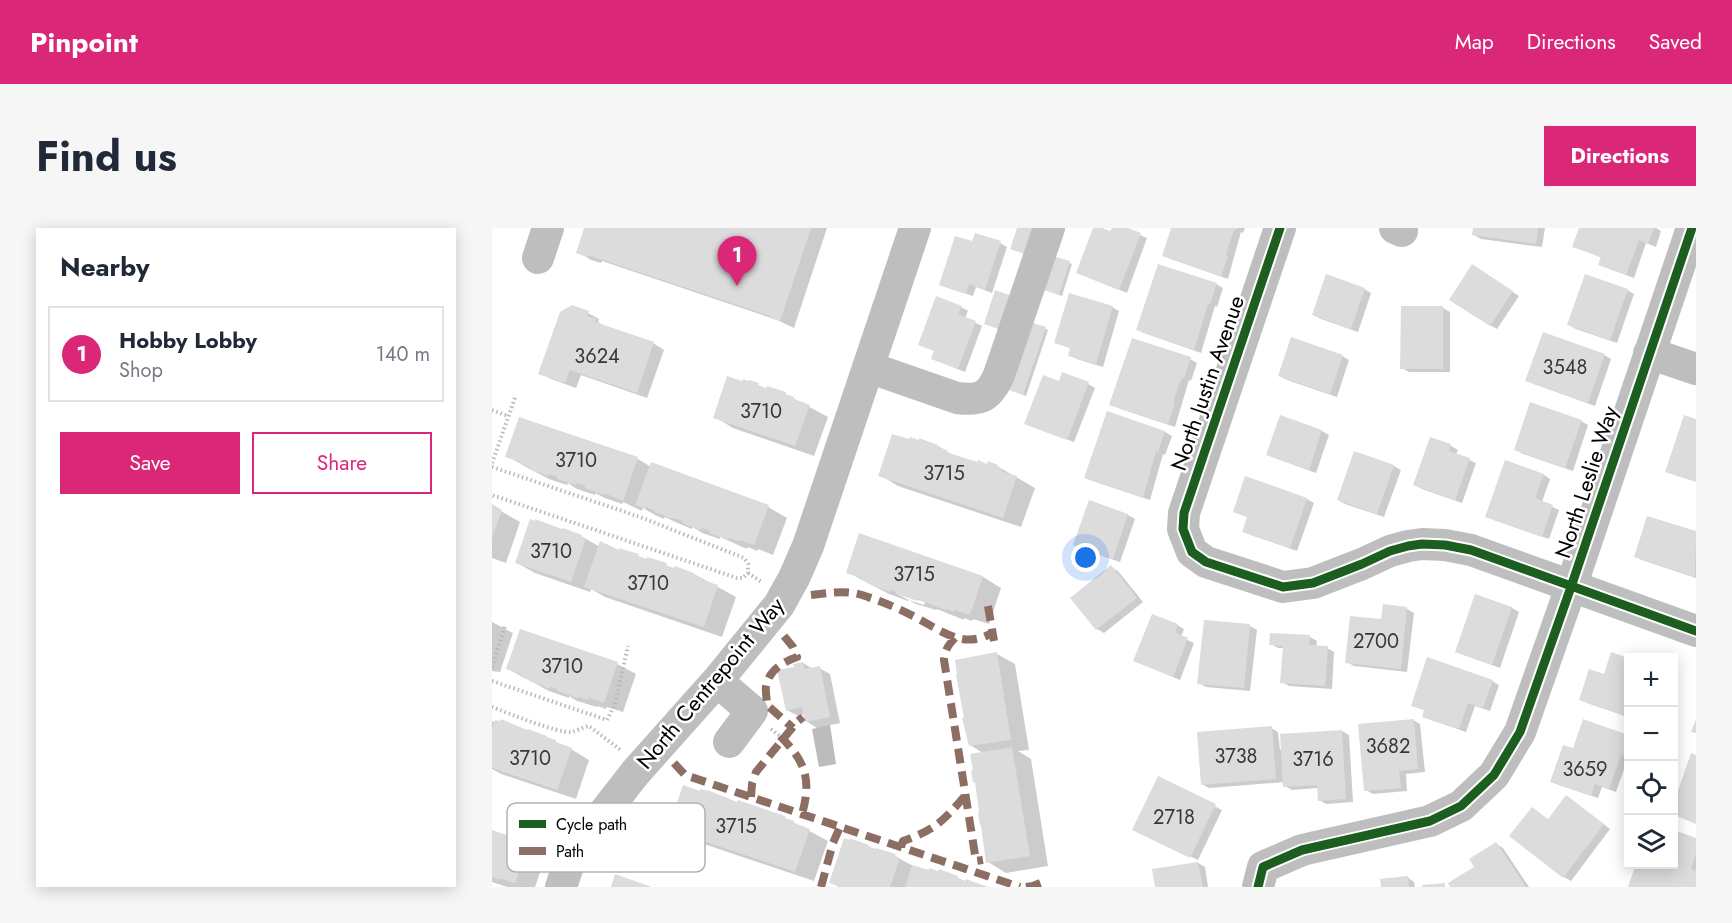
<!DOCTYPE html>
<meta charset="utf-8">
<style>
:root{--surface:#fff;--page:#f6f6f7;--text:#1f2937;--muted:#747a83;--line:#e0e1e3;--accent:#db2777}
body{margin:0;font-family:Jost,sans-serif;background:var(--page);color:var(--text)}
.controls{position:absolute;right:18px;bottom:18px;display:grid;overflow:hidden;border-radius:0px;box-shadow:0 3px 15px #0003}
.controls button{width:54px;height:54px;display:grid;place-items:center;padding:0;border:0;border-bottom:2px solid var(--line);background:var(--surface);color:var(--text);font:30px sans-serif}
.you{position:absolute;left:594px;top:330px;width:21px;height:21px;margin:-15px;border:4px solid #fff;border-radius:50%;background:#1a73e8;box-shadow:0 0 0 9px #1a73e833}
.badge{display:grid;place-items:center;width:39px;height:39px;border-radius:50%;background:var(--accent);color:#fff;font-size:20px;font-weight:700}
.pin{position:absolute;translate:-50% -50px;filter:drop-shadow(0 2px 3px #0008)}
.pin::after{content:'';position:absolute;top:32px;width:21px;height:18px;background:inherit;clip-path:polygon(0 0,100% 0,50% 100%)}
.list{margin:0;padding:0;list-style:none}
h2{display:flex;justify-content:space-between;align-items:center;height:78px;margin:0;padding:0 24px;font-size:26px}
h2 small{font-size:20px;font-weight:400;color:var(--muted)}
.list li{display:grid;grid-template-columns:39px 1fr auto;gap:18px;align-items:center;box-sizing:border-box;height:96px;margin:0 12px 12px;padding:0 12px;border:2px solid var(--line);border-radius:0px}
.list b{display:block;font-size:22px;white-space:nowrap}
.list p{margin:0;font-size:20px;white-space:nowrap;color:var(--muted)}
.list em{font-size:20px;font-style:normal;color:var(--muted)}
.actions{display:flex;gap:12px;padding:18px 24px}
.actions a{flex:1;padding:14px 0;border:2px solid var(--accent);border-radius:0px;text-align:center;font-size:21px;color:var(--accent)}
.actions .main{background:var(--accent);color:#fff}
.icon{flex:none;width:33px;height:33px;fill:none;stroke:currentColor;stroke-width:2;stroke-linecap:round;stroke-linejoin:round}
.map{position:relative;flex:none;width:1204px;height:659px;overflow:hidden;border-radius:0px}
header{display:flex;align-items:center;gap:36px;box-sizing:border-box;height:84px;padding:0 30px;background:var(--accent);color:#fff}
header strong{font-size:28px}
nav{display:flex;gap:33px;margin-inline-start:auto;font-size:21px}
.intro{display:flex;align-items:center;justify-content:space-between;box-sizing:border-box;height:144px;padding:0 36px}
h1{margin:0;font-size:42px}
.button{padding:15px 27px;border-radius:0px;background:var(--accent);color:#fff;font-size:21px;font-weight:700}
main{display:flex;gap:36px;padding:0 36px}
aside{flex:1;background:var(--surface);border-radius:0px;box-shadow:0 3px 15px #0003}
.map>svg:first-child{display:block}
.water{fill:#bcbcbc}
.shadow{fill:#0003}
.building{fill:#dcdcdc}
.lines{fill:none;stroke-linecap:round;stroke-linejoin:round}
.path{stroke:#b8b8b8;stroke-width:4;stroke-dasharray:1.5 3;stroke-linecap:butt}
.minor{stroke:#bebebe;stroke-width:32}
.quiet{stroke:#8d6e63;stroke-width:8;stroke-dasharray:15 8;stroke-linecap:butt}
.cycleway-casing{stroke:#fff;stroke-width:13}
.cycleway{stroke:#1b5e20;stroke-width:9}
.labels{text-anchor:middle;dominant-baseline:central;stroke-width:5;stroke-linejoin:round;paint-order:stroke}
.number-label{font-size:20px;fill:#373737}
.street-label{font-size:22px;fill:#000;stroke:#fff}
.key{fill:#fff;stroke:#b2b2b2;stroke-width:1.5}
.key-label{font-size:16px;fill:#000}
</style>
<header>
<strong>Pinpoint</strong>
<nav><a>Map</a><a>Directions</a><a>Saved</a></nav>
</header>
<div class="intro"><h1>Find us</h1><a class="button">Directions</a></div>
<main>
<aside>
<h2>Nearby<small></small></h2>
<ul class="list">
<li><span class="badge">1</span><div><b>Hobby Lobby</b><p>Shop</p></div><em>140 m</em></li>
</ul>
<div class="actions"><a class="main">Save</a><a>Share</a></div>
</aside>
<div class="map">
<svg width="1204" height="659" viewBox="0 0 1204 659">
<rect width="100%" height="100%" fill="#fff"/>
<path class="water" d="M338,497L344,536L327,539L320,501Z"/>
<path class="shadow" d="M94,0H335L302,100L285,92L110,33L109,35L99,32L86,24Z
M603,0L619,5L621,0H632L655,10L635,65L586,45Z
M681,0H753L751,5L749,4L736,51L679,31L672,28Z
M983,0H1053L1050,19L989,11L982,7Z
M1089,0H1164L1169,3L1164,19L1154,15L1142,50L1115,40L1108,36L1110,30L1082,18Z
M481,15H508L515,19L500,65L484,59L481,68L456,60L449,57Z
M577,35L580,36L570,68L554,62Z
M987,42L1027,68L1005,101L998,97Z
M724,56L731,60L725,79L723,78L709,125L652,105L645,101Z
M872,61L879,65L866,104L829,91L822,87Z
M1135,62L1142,66L1125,115L1084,101L1077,97Z
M80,79L96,85L107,91L106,94L114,99L161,115L172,122L155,170L89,147L84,160L59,151L48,145Z
M469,79L476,83L473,90L490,98L473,144L441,131L443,123L428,116Z
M620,79L627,83L611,139L585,131L578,127L579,121L564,114Z
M951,80L958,84V144H917L910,140Z
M538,95L556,102L534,168L519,162Z
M1112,127L1119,131L1103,178L1042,156L1035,152Z
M850,128L857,132L845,169L795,152L788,148Z
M698,131L705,135L699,153L697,152L683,199L626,180Z
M568,155L596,156L603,160L582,214L541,199Z
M275,162L293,166L336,189L322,228L241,200L223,189Z
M616,185L673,204L680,208L673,227L671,226L658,272L601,253L594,249Z
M789,189L830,203L837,207L824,245L783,230L776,226Z
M28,191L146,231L159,239L160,236L276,279L295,290L281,327L266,321L265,323L256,319L255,321L228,309V311L210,305L201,299L200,301L183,294L173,289L172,291L163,287L151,280L150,283L131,274L130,276L113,270L103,265V267L85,261L76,255L75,257L57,251L34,239L15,228Z
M1089,193L1096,197L1081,243L1031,226L1024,222Z
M939,211L959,218L966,222L964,226L984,235L970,275L930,261L923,257Z
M446,218L464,229L496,237L505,238L543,260L529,299L406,258L388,247Z
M863,225L902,238L909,242L892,289L853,276L846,272Z
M1052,247L1058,251L1050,274L1067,282L1057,311L1002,292Z
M754,250L815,271L822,275L805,323L759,307L752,303L757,289Z
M598,274L636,287L643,291L628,334L590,321L583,317Z
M0,278L28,294L14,335L0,330Z
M1156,290L1204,305V350L1150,332L1143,328Z
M368,307L491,349L509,360L497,396L481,391L480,393L472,390V392L445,381L444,382L424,376L417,372L432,377L433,374L405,365V366L417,372L416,373L397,366L355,344Z
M89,308L108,319L146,328L155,333L174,337L183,342L202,346L244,369L230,409L113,369L99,361L98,364L43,345L25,335Z
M619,339L626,343L651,374L612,405L605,401Z
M984,368L1020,380L1027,384L1008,440L972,427L965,423Z
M915,381L922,385L915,444L862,438L855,434L891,393Z
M713,393L758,398L765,402L758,463L714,459L707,455Z
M0,394L21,405L8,444L0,443Z
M685,397L692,401L689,409L702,415L688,452L643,433Z
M818,409L825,413L824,419L835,420L842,424L840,461L797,458L790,454L792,420H786L779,416Z
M505,426L523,436L537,522L526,523L539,531L556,638L514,645L496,634L491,525L478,517Z
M1120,426L1136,432V489L1095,475L1089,471L1113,448Z
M311,435L321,441L327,440L338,446L348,495L325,500L314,493L313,486L306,488L295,482L303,440Z
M125,436L144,446L131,484L115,479L114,481L105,478V479L85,473L77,468V470L57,463L16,441Z
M1000,453L1007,457L998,483L983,478L974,504L939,492L932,488L934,483L920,477Z
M921,492L928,496L933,544L914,546L915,563L881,566L874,562Z
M0,493L79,521L97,532L84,571L9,546L0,541Z
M1092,493L1136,509V530L1124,564L1110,559L1106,570L1067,557L1082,522Z
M779,500L786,504L788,522L850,503L857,507L861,574L834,576L827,572L826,560L800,562L793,558V554L717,560L710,556Z
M667,550L730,582L706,632L649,605Z
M1081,573L1118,601L1079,653L1072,649L1057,592Z
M246,576L293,590L336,613L322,653L197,611L178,600Z
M0,604L36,616L54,627L43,659H15L0,654Z
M1182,604L1204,611V659H1138L1145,636H1182Z
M1004,616L1011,620L1037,659H960L958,656L984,639Z
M385,622L403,628L423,639L466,650L473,654L492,659H347L339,654Z
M706,635L713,639L716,659H664L662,642Z
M915,649L922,654L923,659H890V652Z"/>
<path class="building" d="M92,0H319L288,93L277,90L278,88L96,27L95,29L84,25Z
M525,0H544L535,27L518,21Z
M601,0H610L618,3L620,0H636L649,5L627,62L584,45Z
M679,0H745L744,2H742L738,14L734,27L736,28L729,48L670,28Z
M981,0H1046L1044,16L980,7Z
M1087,0H1162L1156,16L1147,12L1134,47L1106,37L1109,29L1080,19Z
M483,5L509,13L493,62L477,56L474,66L447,57L463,8L480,13Z
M561,28L578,33L567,67L549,61Z
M666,36L725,55L718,76H716L702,122L644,102Z
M980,36L1021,63L998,98L957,72Z
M834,46L873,60L859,101L820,87Z
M1093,46L1136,61L1118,112L1075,97Z
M503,62L520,68L509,102L492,96Z
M577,65L621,78L604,136L576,128L578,120L562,115Z
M444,68L470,78L466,86L484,93L466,141L439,131L442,123L426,117Z
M80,77L97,83L95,88L104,91L103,94L162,114L145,165L78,142L73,155L46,146L68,84Z
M909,78H951V141H908Z
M538,94L554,99L531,167L514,161Z
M1051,104L1113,126L1096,175L1033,153Z
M799,109L851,127L838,166L786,148Z
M640,110L699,129L692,150H690L685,162L681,175L683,176L676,196L617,177Z
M570,144L597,154L575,212L532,196L551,147L567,153Z
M235,148L250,153L251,151L256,153L257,152L267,155L266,157L274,160L275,158L294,164V166L302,169V171L318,177L303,218L221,190Z
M1038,174L1090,192L1073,240L1022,222Z
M615,183L673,203L666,224L664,223L651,270L592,250Z
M788,187L830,202L817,242L774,227Z
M1192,187L1204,191V254L1173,244Z
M27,189L146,229L131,273L112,265V267L93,260V258L85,255L84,257L65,251V249L57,246L56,248L37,241L38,239L29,236V234L13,229Z
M400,206L417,211L418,209L427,212V210L446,217V219L455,222L454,224L485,234L486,232L495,236L496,233L506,237L505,239L510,241L509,243L525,248L511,290L386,248Z
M938,209L959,216L957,223L978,230L963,272L921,257Z
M862,223L902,237L885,286L845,272Z
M1013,232L1052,246L1043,270L1061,277L1050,309L993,289Z
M159,234L277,277L262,317L247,312L246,313L237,310L236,312L217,305L218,303L210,300L209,302L190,295L191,293L182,290L181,291L162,284L163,283L154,279V281L143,277Z
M753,248L815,270L798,320L750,304L755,289L741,284Z
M597,272L636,286L621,331L581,317Z
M0,276L10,282L0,311Z
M1155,288L1204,303L1203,349L1142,329Z
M38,291L43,293V291L70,301L71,300L90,307L89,309L94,310L79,354L23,335Z
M367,305L491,348L478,387L462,382V384L454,381L453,382L426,371V373L404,366V364L398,362V364L377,356L378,355L369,352L370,350L354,345Z
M108,313L127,322V320L147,326L146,328L155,331V329L175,335L174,337L182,340L183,338L202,345V347L211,350L210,352L226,357L212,399L92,359Z
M619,337L645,370L604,402L578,370Z
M983,366L1020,379L1000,437L963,424Z
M891,376L915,379L909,441L853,435L858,388L889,391Z
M660,386L686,396L683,404L696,410L681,449L641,433Z
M712,392L758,396L752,460L705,456Z
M28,401L126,434L112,475L96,469V472L87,469L86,470L65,463L66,461L58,459V461L37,453L38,452L29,449V446L14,441Z
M778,405L818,407L817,417L836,418L833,458L788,455L791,418L777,417Z
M505,424L519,512L477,518L470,490H472L464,447H465L463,432Z
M1119,424L1136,430V489L1087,472L1097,441L1112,446Z
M935,429L1001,452L991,480L976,475L967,501L930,489L932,482L919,478Z
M311,434L313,441L328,438L338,489L313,494L310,479L294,483L285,442L302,439L301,436Z
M9,491L35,502L36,501L55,508V509L64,512V514L80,520L65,562L0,540V501L3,492L8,493Z
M922,491L926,541L907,543L909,560L872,563L866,496Z
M1091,491L1136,507V529L1129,527L1117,561L1103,556L1099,568L1058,554L1071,517L1081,520Z
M1204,491V505L1199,504Z
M780,498L784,551L709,557L705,504Z
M850,502L854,571L826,573L825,557L791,559L788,506Z
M520,519L538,628L494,635L489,597H488L486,585L487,584L483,554L481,555L479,542H481L478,526Z
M1199,525L1204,527V596L1182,587V574Z
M666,548L724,576L698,630L640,602Z
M191,557L208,563V561L218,563L245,574L246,572L293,588V590L302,593V595L318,601L303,644L176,601Z
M1074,567L1112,596L1071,650L1017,608L1040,579L1056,591Z
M0,602L37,615L23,655L8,650V652L0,649Z
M1182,602L1204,610V625L1199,641L1204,643V659H1136L1144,636H1182Z
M352,610L357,612V610L377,617L376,618L384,621V620L404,626L403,628L408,630L398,659H349L337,655Z
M1004,614L1034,659H958L956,655L982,639L977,631Z
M706,634L711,659H663L660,641Z
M420,637L437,642V640L446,643L447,641L466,648V650L474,653V651L496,659H413Z
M123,646L160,659H119Z
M916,648L917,659H889L888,651Z
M953,655V659H930V657Z"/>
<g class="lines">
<path class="path" d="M0,182L16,188
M0,235L24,167
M0,239L148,289L252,330L256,336V345L251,350H245L0,267
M256,345L271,355
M0,439L13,398
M0,453L115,492L123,476L136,418
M0,479C16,485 65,505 79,504C85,503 91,499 97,498L130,523
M279,501L288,508"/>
<path class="minor" d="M788,0L692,285L691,301L700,324L714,334L791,359L821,355L870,336L898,323L916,318L930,316L953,317L979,322L1204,403
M903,0L910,3
M46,30L56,0
M1157,125L1204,141
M376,139L465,170C489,173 497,169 507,147L557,0
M225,453L260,483L237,514
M69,659L77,635L97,604L143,545L225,453L287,377L302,350L316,318L423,0
M766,659L771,639L810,622L938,593L969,578L1002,547L1028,504L1079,359L1200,0"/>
<path class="quiet" d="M319,367C337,365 353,362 370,367C388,373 406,380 423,389C449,402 470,422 500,405
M496,378L502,413
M292,408L301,419L305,429C291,434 277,442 274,458C273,463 275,471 275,477L301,500
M463,410C456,417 453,422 452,432L484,633L491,632
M288,508C313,533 320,551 310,586
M182,535L193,547L528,659
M259,569L260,556L264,544L305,494L311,489
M409,619L411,613C440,603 451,594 471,570H474
M329,659L341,615L348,599
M534,659L541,658L551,654"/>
<defs>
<path id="cycleway" d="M788,0L692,285L691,301L700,324L714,334L791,359L821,355L870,336L898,323L916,318L930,316L953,317L979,322L1204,403
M766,659L771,639L810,622L938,593L969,578L1002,547L1028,504L1079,359L1200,0"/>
</defs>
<use href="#cycleway" class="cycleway-casing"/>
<use href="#cycleway" class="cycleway"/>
</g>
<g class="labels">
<g class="number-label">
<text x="105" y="128">3624</text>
<text x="1073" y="139">3548</text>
<text x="269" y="183">3710</text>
<text x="84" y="232">3710</text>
<text x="452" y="245">3715</text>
<text x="59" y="323">3710</text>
<text x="422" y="346">3715</text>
<text x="156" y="355">3710</text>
<text x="884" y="413">2700</text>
<text x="70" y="438">3710</text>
<text x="896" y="518">3682</text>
<text x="744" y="528">3738</text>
<text x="38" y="530">3710</text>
<text x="821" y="531">3716</text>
<text x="1093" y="541">3659</text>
<text x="682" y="589">2718</text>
<text x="244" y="598">3715</text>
</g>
<g class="street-label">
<text transform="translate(715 155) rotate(-71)">North Justin Avenue</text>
<text transform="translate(1094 254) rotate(-72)">North Leslie Way</text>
<text transform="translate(218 455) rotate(-50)">North Centrepoint Way</text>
</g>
</g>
<rect x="15" y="575" width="198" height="69" rx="9" class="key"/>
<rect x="27" y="592" width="27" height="8" fill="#1b5e20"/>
<rect x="27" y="619" width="27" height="8" fill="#8d6e63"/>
<g class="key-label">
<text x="64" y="602">Cycle path</text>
<text x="64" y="629">Path</text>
</g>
</svg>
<div class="controls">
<button>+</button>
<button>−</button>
<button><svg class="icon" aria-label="locate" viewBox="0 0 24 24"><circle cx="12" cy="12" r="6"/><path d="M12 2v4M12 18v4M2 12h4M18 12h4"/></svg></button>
<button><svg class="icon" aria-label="layers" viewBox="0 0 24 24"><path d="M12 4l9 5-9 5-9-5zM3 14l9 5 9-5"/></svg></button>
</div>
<div class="you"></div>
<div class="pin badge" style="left:245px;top:58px">1</div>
</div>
</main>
